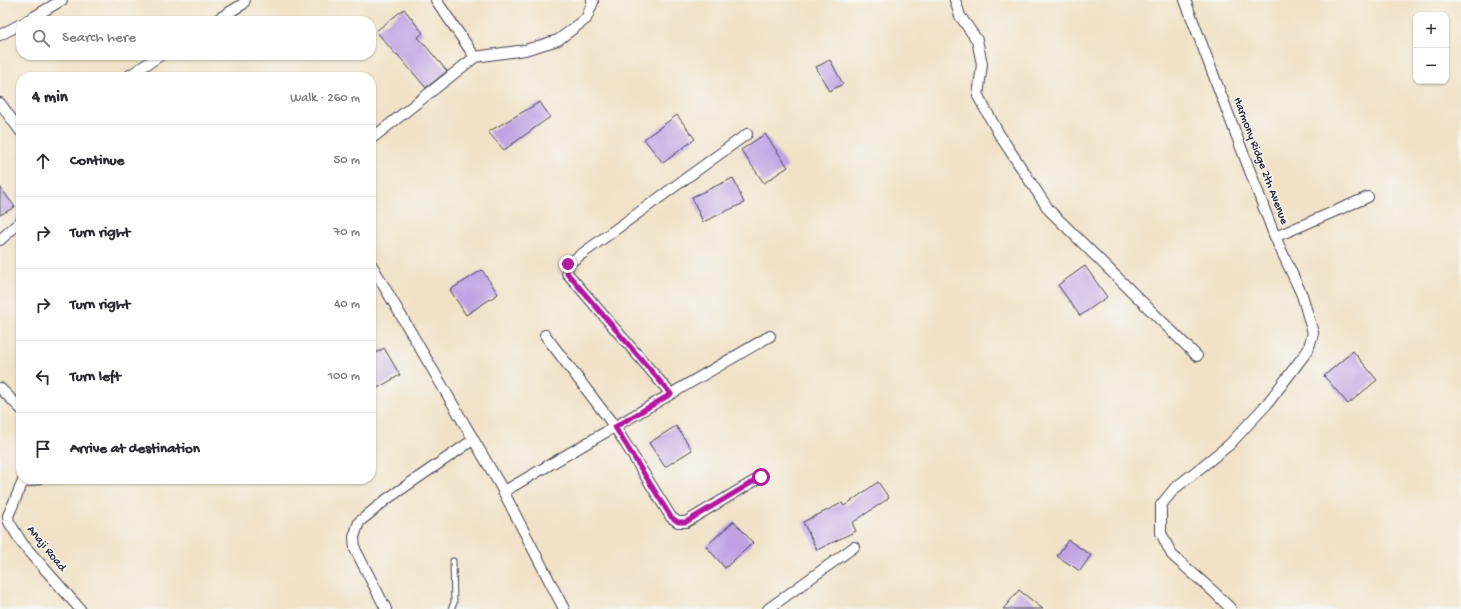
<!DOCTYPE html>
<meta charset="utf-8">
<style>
:root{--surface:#fff;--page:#f2f2f3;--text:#2b2b33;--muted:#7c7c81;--line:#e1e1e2}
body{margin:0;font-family:"Gochi Hand",sans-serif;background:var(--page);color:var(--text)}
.controls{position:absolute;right:12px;top:12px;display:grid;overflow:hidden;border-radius:8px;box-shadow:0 1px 3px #0004}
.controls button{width:36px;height:36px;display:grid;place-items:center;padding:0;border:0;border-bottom:1px solid var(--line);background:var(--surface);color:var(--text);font:20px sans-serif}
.stop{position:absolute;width:12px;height:12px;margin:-9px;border:3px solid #b5179e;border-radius:50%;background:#fff}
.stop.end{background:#b5179e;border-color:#fff;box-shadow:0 1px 4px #0008}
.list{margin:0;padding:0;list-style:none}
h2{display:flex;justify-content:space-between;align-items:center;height:52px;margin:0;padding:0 16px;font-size:17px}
h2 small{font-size:13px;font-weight:400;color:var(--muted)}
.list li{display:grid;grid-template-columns:26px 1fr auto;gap:12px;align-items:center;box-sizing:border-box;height:72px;padding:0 16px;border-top:1px solid var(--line)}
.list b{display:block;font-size:15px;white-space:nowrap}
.list em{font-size:13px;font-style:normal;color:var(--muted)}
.icon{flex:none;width:22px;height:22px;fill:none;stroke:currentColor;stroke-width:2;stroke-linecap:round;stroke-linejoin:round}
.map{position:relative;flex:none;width:1461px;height:609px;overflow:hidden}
.search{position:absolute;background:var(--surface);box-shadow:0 1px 3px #0004;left:16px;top:16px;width:360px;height:44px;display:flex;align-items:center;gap:10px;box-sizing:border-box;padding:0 14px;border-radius:16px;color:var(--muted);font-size:15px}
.panel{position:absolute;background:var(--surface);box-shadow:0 1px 3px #0004;left:16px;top:72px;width:360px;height:412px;border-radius:16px}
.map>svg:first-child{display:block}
.building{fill:#c0a2e4}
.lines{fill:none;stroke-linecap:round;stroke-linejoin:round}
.service-casing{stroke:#413f50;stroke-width:7}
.minor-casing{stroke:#413f50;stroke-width:12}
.service{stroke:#fff;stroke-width:5}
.minor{stroke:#fff;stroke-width:10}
.route{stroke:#b5179e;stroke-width:5}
.labels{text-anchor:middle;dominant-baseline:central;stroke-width:3;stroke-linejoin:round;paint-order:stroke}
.street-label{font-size:12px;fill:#22223b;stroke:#f6f6f2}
</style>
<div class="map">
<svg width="1461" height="609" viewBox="0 0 1461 609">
<rect width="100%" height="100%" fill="#f6f6f2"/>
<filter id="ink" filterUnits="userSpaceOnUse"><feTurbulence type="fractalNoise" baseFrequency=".025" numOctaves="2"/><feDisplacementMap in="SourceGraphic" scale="8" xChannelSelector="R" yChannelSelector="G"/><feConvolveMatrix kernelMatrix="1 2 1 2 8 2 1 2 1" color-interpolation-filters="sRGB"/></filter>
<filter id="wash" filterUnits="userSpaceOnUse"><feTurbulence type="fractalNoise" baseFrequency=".012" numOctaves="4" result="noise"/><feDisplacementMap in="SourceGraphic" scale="16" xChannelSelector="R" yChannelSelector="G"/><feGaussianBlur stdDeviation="0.9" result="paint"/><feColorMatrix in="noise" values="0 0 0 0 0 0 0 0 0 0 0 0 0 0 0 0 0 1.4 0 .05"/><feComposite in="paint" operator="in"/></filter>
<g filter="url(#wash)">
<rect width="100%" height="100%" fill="#f1e2c7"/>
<g id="blocks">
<path class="building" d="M404,9L423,33L418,37L447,71L426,88L397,54L396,55L376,31Z
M830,60L843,84L829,91L816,67Z
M540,102L550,117L504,150L488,132Z
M677,115L695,139L663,163L644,139Z
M765,134L788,167L764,183L741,150Z
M733,178L744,203L703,222L692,197Z
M0,187L15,207L0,215Z
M1085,266L1107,297L1080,316L1058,285Z
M482,270L498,294L466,315L450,290Z
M384,348L400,375L374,390L371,385V356Z
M1353,351L1377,380L1348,404L1324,376Z
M676,426L692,450L665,467L649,443Z
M878,482L889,498L852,523L856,531L817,550L803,522L842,503L844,506Z
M734,521L753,543L725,568L706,546Z
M1068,540L1091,555L1080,571L1057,556Z
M1019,590L1043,609H1003Z"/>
</g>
</g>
<g filter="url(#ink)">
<use href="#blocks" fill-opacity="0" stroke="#413f50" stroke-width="1"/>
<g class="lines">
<defs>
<path id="service" d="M451,609L454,603L453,561"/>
<path id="minor" d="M955,0L960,16L977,40L982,64L978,96L999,134L1049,210L1197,356
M1185,0L1275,237L1368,197
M27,21L62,0
M215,21L243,4L245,0
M0,35L21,24
M475,57L525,50L558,40L586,19L593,2L592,0
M127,77L161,55
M0,103L21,132
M371,139L475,57L436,0
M0,240L21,221
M371,264L500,485L564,609
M545,335L615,427L671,517L678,522H686L761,477
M0,388L21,409
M671,394L567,273L568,264L747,134
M24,479L8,516L9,522L22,543L80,609
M22,483L38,479
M503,492L770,336
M386,609L355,549L354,537L359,522L387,499L473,440
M768,609L854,547
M1231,609L1214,592L1172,555L1161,533V505L1174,489L1229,445L1267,404L1308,350L1313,333L1302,295L1275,237"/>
</defs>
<use href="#service" class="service-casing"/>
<use href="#minor" class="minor-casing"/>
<use href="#service" class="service"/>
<use href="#minor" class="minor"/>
</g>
</g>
<g class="lines" filter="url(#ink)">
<path class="route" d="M568,264L567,273L671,394L615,427L671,517L678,522H686L761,477"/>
</g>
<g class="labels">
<g class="street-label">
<text transform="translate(1260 161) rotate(69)">Harmony Ridge 2th Avenue</text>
<text transform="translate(46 549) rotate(51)">Anaji Road</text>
</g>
</g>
</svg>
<div class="controls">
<button>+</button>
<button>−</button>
</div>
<div class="stop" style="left:761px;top:477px"></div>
<div class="stop end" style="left:568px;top:264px"></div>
<div class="search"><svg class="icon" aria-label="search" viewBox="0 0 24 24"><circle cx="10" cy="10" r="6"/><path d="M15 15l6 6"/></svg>Search here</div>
<section class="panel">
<h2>4 min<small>Walk · 260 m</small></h2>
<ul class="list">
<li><svg class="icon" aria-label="ahead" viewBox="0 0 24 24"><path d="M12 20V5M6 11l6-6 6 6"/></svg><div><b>Continue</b></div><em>50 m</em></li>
<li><svg class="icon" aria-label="right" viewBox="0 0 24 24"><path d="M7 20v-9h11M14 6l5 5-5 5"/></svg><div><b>Turn right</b></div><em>70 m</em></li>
<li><svg class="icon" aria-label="right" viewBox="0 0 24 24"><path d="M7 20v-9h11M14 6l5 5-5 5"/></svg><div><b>Turn right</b></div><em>40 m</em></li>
<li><svg class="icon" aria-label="left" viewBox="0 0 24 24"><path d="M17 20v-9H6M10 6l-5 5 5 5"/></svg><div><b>Turn left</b></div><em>100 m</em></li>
<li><svg class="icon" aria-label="arrive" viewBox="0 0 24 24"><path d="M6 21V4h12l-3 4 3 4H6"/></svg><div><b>Arrive at destination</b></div></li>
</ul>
</section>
</div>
